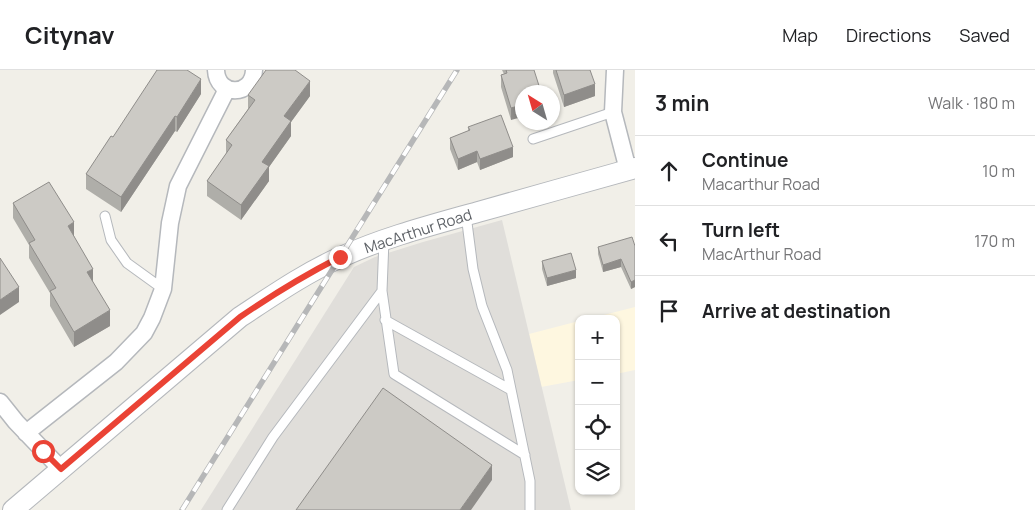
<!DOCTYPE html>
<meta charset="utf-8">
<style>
:root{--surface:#fff;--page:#f6f6f6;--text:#202124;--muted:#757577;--line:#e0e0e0}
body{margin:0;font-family:Manrope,sans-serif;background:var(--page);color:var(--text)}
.controls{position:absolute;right:15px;bottom:15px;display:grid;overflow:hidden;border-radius:10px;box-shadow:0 1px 4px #0004}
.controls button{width:45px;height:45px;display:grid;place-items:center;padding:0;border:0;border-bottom:1px solid var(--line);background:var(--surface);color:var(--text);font:25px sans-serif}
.compass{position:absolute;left:515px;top:15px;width:45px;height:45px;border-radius:50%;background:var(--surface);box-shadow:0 1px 4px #0004;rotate:323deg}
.stop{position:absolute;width:15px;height:15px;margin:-11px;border:4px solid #ea4335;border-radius:50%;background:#fff}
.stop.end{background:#ea4335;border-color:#fff;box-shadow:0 1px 5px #0008}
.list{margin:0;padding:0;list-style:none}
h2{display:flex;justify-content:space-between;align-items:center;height:65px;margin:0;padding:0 20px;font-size:21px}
h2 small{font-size:16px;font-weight:400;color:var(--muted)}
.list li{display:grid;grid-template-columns:32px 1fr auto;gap:15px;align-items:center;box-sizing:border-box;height:70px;padding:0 20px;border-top:1px solid var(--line)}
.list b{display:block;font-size:19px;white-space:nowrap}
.list p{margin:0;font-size:16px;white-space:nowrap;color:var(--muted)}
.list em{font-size:16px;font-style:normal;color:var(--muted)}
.icon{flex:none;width:28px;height:28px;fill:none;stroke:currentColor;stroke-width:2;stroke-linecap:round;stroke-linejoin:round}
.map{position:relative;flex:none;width:635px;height:440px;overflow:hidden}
header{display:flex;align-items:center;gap:30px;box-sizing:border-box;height:70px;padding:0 25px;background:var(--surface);border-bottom:1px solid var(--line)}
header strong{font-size:24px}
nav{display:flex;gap:28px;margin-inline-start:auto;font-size:18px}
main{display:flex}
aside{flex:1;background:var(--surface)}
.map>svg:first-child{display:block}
.commercial{fill:#fef7e0}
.industrial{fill:#e0deda}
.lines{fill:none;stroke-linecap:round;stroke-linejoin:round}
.service-casing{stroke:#b5b8bc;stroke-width:11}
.minor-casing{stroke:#b5b8bc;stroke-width:19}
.tertiary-casing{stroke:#b5b8bc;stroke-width:22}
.service{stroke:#fff;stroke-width:9}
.minor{stroke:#fff;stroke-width:16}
.tertiary{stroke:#fff;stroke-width:20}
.rail-casing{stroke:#b6b7b8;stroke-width:5.5}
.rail{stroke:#fff;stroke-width:4;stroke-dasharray:11;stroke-linecap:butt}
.wall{fill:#afaea9}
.shaded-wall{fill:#8f8d8a}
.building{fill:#cccac5;stroke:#8f8d8a}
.route{stroke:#ea4335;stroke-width:6}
.labels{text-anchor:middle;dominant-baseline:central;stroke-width:4;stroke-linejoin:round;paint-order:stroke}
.street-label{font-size:15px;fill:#5f6368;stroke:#fff}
</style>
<header>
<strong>Citynav</strong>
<nav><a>Map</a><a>Directions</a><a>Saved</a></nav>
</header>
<main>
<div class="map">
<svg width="635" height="440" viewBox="0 0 635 440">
<rect width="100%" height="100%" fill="#f1efe8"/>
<path class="commercial" d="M635,237V300L616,304V249H588Z
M579,251V310L541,317L529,264Z"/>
<path class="industrial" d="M502,150L571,440H201L354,197L375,187L423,172Z"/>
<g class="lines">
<defs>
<path id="service" d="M533,69L613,42
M466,145L473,199L482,236L507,300L530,411V440
M105,146L111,170L127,193L163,219
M382,221L394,304L525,385
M385,250L511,320
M227,440L273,367L382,221L384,170"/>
<path id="minor" d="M216,0C217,27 253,27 254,0
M615,0L613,42L628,100
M0,332L16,352L61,399
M26,363L116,292L144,263L152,248L163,219L170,153L178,116L224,25L226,18"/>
<path id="tertiary" d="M13,440L240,247C272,226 305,203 341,187C385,167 432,155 478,142C530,127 583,113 635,98"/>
</defs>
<use href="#service" class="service-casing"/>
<use href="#minor" class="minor-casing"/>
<use href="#tertiary" class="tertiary-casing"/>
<use href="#service" class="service"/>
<use href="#minor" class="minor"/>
<use href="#tertiary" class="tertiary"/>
<defs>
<path id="rail" d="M182,440L457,0"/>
</defs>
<use href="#rail" class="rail-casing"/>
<use href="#rail" class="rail"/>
</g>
<path class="wall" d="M502,0H534L511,50L501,17V5L504,4Z
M553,0H590L595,26L564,37L553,3Z
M201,24L177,62L175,61L121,142L86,119V104L113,67Z
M248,25L310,26L291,52V66L269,97V111L241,150L207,126V111L226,85V70L248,39Z
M468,57L513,87L480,100L477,92L458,100L450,79V68L468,61Z
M13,133L74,166L110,256L74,277L50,236V223L29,188V175L13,148Z
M635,176V217L631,219L621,197L603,202L598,184V177Z
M542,191L576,208L547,216L542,199Z"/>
<path class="shaded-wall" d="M201,9V24L177,62V47Z
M310,11V26L291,52V66L269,97V111L241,150V135L284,46Z
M595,14V26L564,37V25Z
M522,35V47L511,50V38Z
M175,46V61L121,142V127Z
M513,77V87L480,100V89Z
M477,81V92L458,100V89Z
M74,152V167L68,156Z
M621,189V197L603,202V195Z
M93,199V214L87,202Z
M576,200V208L547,216V208Z
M635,210V217L631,219V212Z
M19,217V232L0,245V230Z
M110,240V256L74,277V262Z
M492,395V410L471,440H460Z"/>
<path class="building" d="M157,0H187L201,9L177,47L175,46L121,127L86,104L111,66L113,67Z
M266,0H295L310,11L284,46L291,51L262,92L269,96L241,135L207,111L232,75L226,70L255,30L248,25Z
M506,0H534L541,22H522V35L511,38L501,5L507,3Z
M556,0H590L595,14L564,25Z
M501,45L513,77L480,89L477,81L458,89L450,68L470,60L468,57Z
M49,112L74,152L68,156L93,199L87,202L110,240L74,262L50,221L56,218L29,173L35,170L13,133Z
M632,167L635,176V210L631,212L621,189L603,195L598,177Z
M571,183L576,200L547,208L542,191Z
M0,188L19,217L0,230Z
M383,318L492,395L460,440H296Z"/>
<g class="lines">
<path class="route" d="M43,381L61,399L240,247C272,225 305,205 340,187"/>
</g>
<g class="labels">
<g class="street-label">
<text transform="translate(418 161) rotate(-18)">MacArthur Road</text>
</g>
</g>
</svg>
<div class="controls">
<button>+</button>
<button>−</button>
<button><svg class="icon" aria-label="locate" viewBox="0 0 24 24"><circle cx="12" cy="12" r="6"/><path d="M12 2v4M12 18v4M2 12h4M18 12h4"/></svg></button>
<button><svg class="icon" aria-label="layers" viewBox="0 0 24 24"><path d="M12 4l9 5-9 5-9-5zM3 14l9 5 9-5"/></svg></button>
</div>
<svg class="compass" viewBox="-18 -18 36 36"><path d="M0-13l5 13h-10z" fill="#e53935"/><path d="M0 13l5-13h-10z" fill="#757577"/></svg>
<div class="stop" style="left:43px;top:381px"></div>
<div class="stop end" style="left:340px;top:187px"></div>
</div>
<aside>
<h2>3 min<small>Walk · 180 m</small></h2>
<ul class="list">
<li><svg class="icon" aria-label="ahead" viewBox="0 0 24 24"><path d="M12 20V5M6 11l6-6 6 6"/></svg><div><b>Continue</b><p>Macarthur Road</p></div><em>10 m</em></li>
<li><svg class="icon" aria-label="left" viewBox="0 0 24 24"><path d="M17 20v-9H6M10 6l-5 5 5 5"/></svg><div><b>Turn left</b><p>MacArthur Road</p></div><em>170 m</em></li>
<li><svg class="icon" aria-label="arrive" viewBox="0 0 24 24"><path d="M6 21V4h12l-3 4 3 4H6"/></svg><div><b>Arrive at destination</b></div></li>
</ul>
</aside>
</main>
